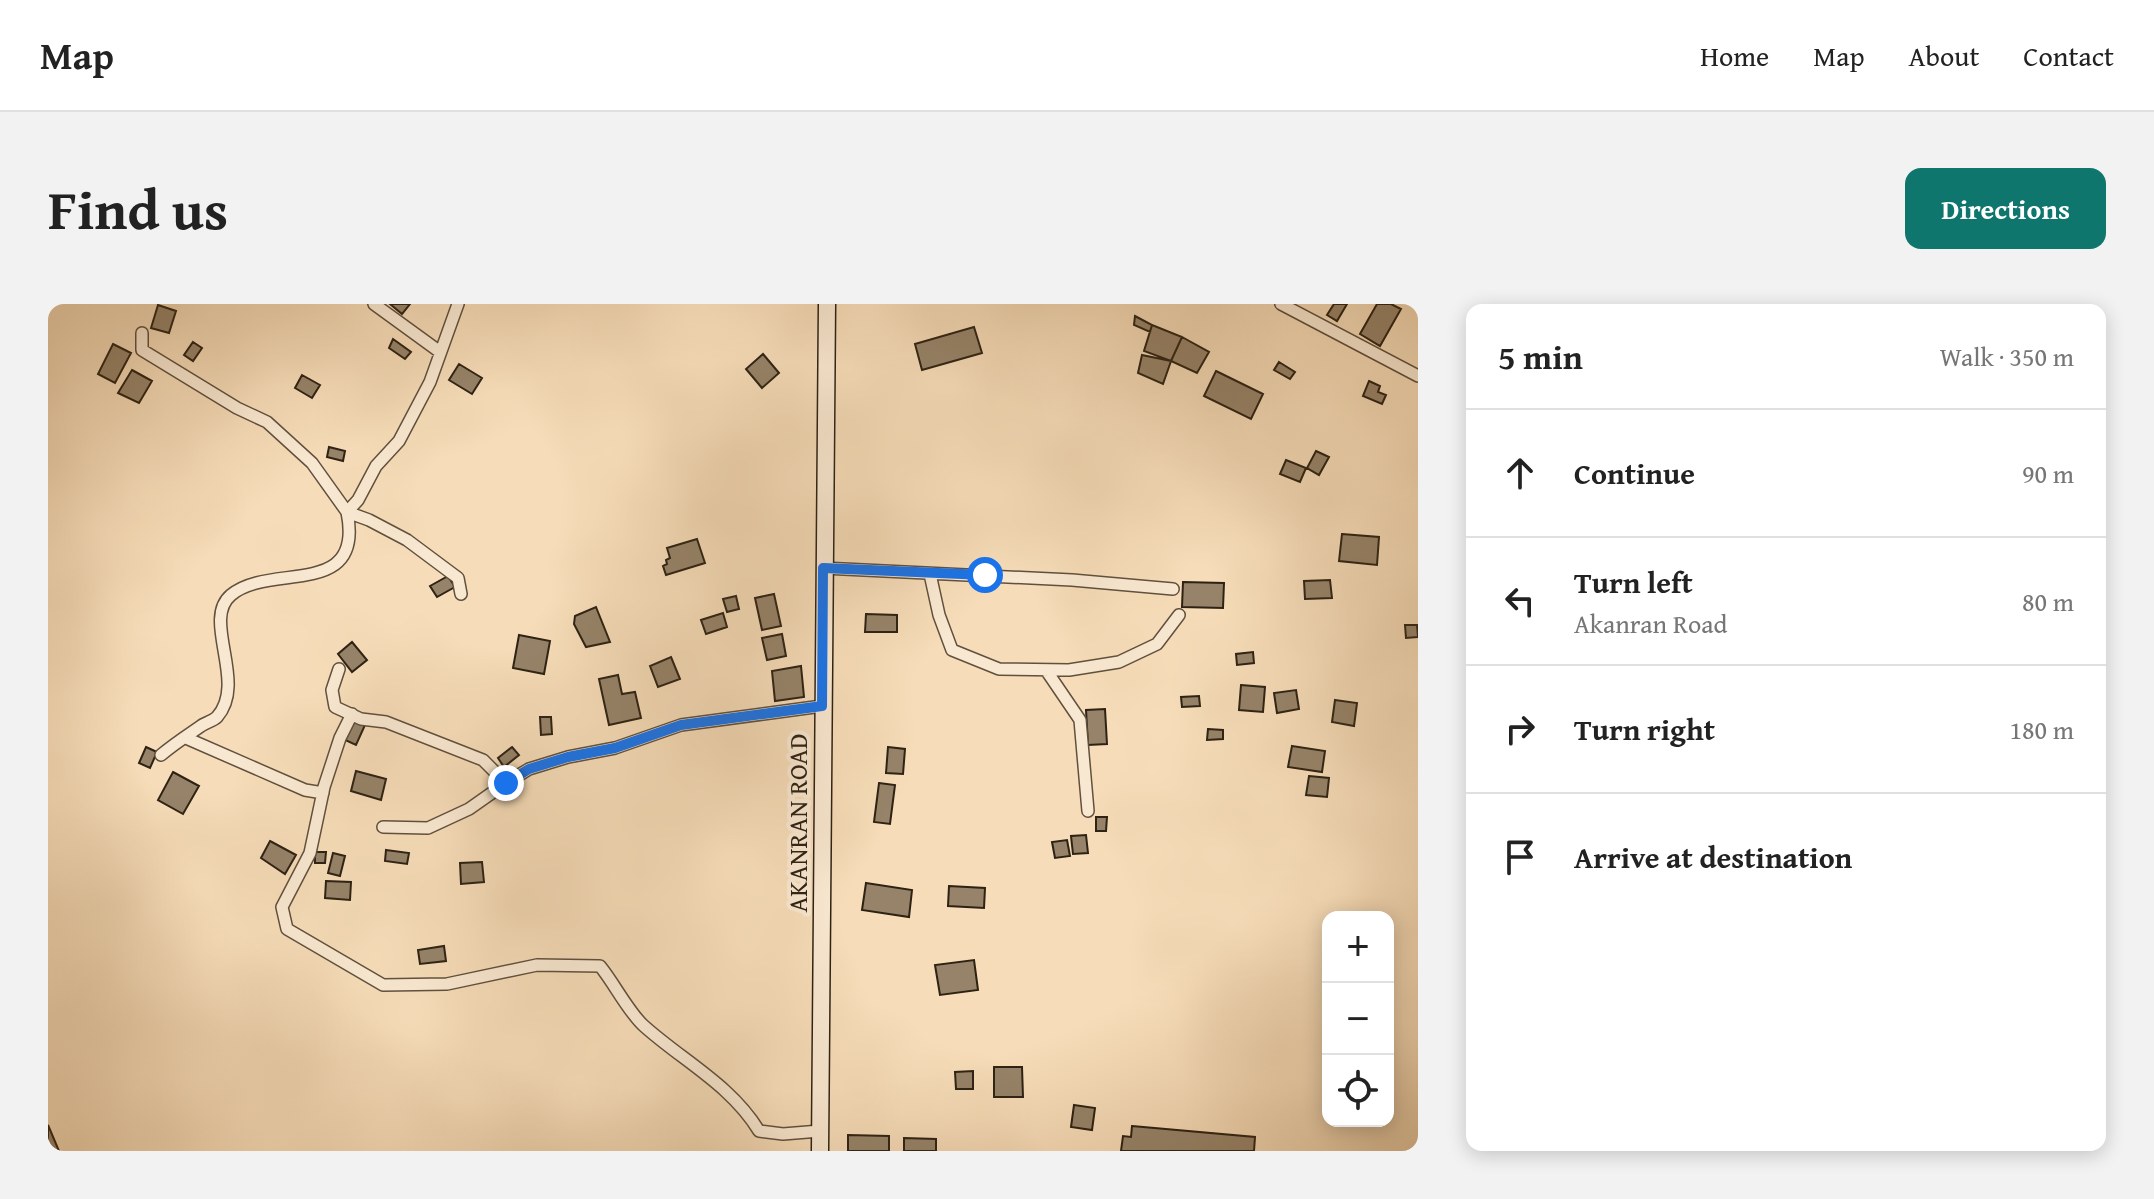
<!DOCTYPE html>
<meta charset="utf-8">
<style>
:root{--surface:#fff;--page:#f2f2f2;--text:#222;--muted:#767676;--line:#e0e0e0;--accent:#0f766e}
body{margin:0;font-family:"Gentium Book Plus",serif;background:var(--page);color:var(--text)}
.controls{position:absolute;right:24px;bottom:24px;display:grid;overflow:hidden;border-radius:16px;box-shadow:0 4px 20px #0003}
.controls button{width:72px;height:72px;display:grid;place-items:center;padding:0;border:0;border-bottom:2px solid var(--line);background:var(--surface);color:var(--text);font:40px sans-serif}
.stop{position:absolute;width:24px;height:24px;margin:-18px;border:6px solid #1a73e8;border-radius:50%;background:#fff}
.stop.end{background:#1a73e8;border-color:#fff;box-shadow:0 2px 8px #0008}
.list{margin:0;padding:0;list-style:none}
h2{display:flex;justify-content:space-between;align-items:center;height:104px;margin:0;padding:0 32px;font-size:34px}
h2 small{font-size:26px;font-weight:400;color:var(--muted)}
.list li{display:grid;grid-template-columns:52px 1fr auto;gap:24px;align-items:center;box-sizing:border-box;height:128px;padding:0 32px;border-top:2px solid var(--line)}
.list b{display:block;font-size:30px;white-space:nowrap}
.list p{margin:0;font-size:26px;white-space:nowrap;color:var(--muted)}
.list em{font-size:26px;font-style:normal;color:var(--muted)}
.icon{flex:none;width:44px;height:44px;fill:none;stroke:currentColor;stroke-width:2;stroke-linecap:round;stroke-linejoin:round}
.map{position:relative;flex:none;width:1370px;height:847px;overflow:hidden;border-radius:16px}
header{display:flex;align-items:center;gap:48px;box-sizing:border-box;height:112px;padding:0 40px;background:var(--surface);border-bottom:2px solid var(--line)}
header strong{font-size:38px}
nav{display:flex;gap:44px;margin-inline-start:auto;font-size:28px}
.intro{display:flex;align-items:center;justify-content:space-between;box-sizing:border-box;height:192px;padding:0 48px}
h1{margin:0;font-size:56px}
.button{padding:20px 36px;border-radius:16px;background:var(--accent);color:#fff;font-size:28px;font-weight:700}
main{display:flex;gap:48px;padding:0 48px}
aside{flex:1;background:var(--surface);border-radius:16px;box-shadow:0 4px 20px #0003}
.map>svg:first-child{display:block}
.building{fill:#968369;stroke:#2e2214;stroke-width:2}
.lines{fill:none;stroke-linecap:round;stroke-linejoin:round}
.street-casing{stroke:#60503d;stroke-width:14}
.secondary-casing{stroke:#2e2214;stroke-width:19}
.street{stroke:#f9e8d1;stroke-width:11}
.secondary{stroke:#f9e8d1;stroke-width:16}
.route{stroke:#1a73e8;stroke-width:10}
.labels{text-anchor:middle;dominant-baseline:central;stroke-width:8;stroke-linejoin:round;paint-order:stroke}
.street-label{font-size:26px;fill:#2e2214;stroke:#f9e8d1}
</style>
<header>
<strong>Map</strong>
<nav><a>Home</a><a>Map</a><a>About</a><a>Contact</a></nav>
</header>
<div class="intro"><h1>Find us</h1><a class="button">Directions</a></div>
<main>
<div class="map">
<svg width="1370" height="847" viewBox="0 0 1370 847">
<rect width="100%" height="100%" fill="#f6dcb8"/>
<filter id="stains"><feTurbulence type="fractalNoise" baseFrequency=".0025" numOctaves="4"/><feColorMatrix values="0 0 0 0 .2 0 0 0 0 .09 0 0 0 0 .02 0 0 0 .5 -.17"/></filter>
<radialGradient id="worn" r=".72"><stop offset=".6" stop-color="#630" stop-opacity="0"/><stop offset="1" stop-color="#630" stop-opacity=".3"/></radialGradient>
<path class="building" d="M342,0H362L354,10Z
M1286,0H1299L1289,17L1279,11Z
M1329,0H1343L1353,5L1332,42L1312,30Z
M110,1L128,7L121,29L103,24Z
M1087,12L1104,21L1102,28L1086,21Z
M1104,21L1134,33L1123,57L1096,47Z
M926,23L934,49L874,66L867,40Z
M1134,33L1161,48L1149,69L1123,57Z
M345,35L363,48L357,55L341,44Z
M145,38L154,44L145,57L136,51Z
M65,40L83,49L67,79L50,70Z
M715,50L731,69L714,84L698,65Z
M1094,51L1123,57L1115,80L1090,69Z
M1231,58L1247,68L1242,75L1226,66Z
M411,60L434,74L424,90L401,76Z
M84,66L104,77L91,99L70,89Z
M1168,67L1215,90L1203,115L1156,92Z
M254,71L272,81L264,94L247,84Z
M1321,77L1332,82L1330,88L1338,91L1334,100L1315,92Z
M281,143L297,147L295,157L279,153Z
M1268,147L1281,153L1271,171L1259,164Z
M1238,156L1258,164L1252,178L1232,170Z
M1294,230L1331,233L1329,261L1291,257Z
M649,235L657,259L618,271L615,262L619,260L618,256L622,254L619,244Z
M400,272L407,283L389,293L382,282Z
M1282,276L1284,294L1257,295L1256,277Z
M1135,278L1176,279L1175,304L1134,303Z
M726,290L733,322L714,326L707,294Z
M688,292L691,305L679,308L675,295Z
M548,303L562,338L538,343L526,320L527,312Z
M675,309L679,323L658,330L653,316Z
M818,310L849,311V328H817Z
M1357,321H1369L1370,333L1358,334Z
M734,330L738,352L719,356L714,334Z
M471,331L502,337L496,370L465,364Z
M304,338L319,356L304,368L290,350Z
M1205,348L1206,359L1189,361L1188,350Z
M623,353L632,375L610,383L602,362Z
M753,362L756,393L727,397L724,367Z
M570,371L574,390L587,388L593,414L561,421L551,375Z
M1193,381L1217,383L1215,408L1191,406Z
M1248,386L1251,405L1229,409L1226,389Z
M1151,392L1152,402L1134,403L1133,393Z
M1287,396L1309,399L1306,422L1284,418Z
M1057,405L1059,440L1040,441L1038,406Z
M492,413H503L504,430L493,431Z
M303,415L317,421L308,441L295,435Z
M1160,425L1175,426V435L1159,436Z
M1244,442L1277,447L1274,468L1240,463Z
M98,443L109,448L102,464L91,459Z
M464,443L471,451L456,463L450,454Z
M840,443L857,445L855,470L838,469Z
M308,467L338,475L333,496L303,487Z
M125,468L151,482L135,510L110,496Z
M1261,472L1281,474L1279,493L1258,491Z
M831,479L847,481L842,520L826,518Z
M1048,513H1059L1058,527H1048Z
M1038,531L1040,549L1025,550L1023,532Z
M1019,536L1022,552L1007,554L1004,538Z
M222,537L248,551L237,570L213,554Z
M338,546L361,549L359,560L337,557Z
M267,548H278L277,559H267Z
M285,549L297,552L292,572L280,569Z
M434,558L436,578L413,580L412,559Z
M278,577L303,578L302,596L277,594Z
M818,579L864,586L861,613L814,606Z
M901,582L937,584L936,604L900,602Z
M396,642L398,657L372,660L370,646Z
M926,656L930,686L892,691L887,661Z
M946,763H974L975,793H946Z
M925,767V785H908L907,768Z
M1026,801L1047,804L1044,826L1023,823Z
M0,821L11,847H0Z
M1084,822L1207,833L1206,847H1073L1075,832L1083,833Z
M800,831L841,832V847H800Z
M856,834L888,835V847H856Z"/>
<g class="lines">
<defs>
<path id="street" d="M326,0L392,48
M1233,0L1370,72
M94,29V46L189,104L219,118L264,159L299,208L321,216L359,236L410,274L413,290
M775,264L1024,276L1125,285
M882,270L891,311L904,346L951,365L1021,366L1071,358L1109,340L1131,311
M291,365L284,386L287,403L313,415L338,418L435,456L458,479
M998,366L1032,416L1040,507
M304,410L292,434L276,483L262,549L234,603L239,625L335,681L399,680L489,661L552,662C566,679 581,709 596,722C635,757 683,781 711,827L735,830L772,827
M138,434L257,486L275,489
M113,451C126,440 140,431 153,422C157,419 165,417 169,413C200,378 153,316 183,291C222,258 317,296 299,208L310,196L328,162L351,137L382,78L410,0
M335,523L380,524L421,505L458,479L481,465L520,453L567,444L633,421L774,402"/>
<path id="secondary" d="M772,847L779,0"/>
</defs>
<use href="#street" class="street-casing"/>
<use href="#secondary" class="secondary-casing"/>
<use href="#street" class="street"/>
<use href="#secondary" class="secondary"/>
</g>
<g class="lines">
<path class="route" d="M458,479L481,465L520,453L567,444L633,421L774,402L775,264L937,271"/>
</g>
<g class="labels">
<g class="street-label">
<text transform="translate(749 519) rotate(-90)">AKANRAN ROAD</text>
</g>
</g>
<rect width="100%" height="100%" filter="url(#stains)"/>
<rect width="100%" height="100%" fill="url(#worn)"/>
</svg>
<div class="controls">
<button>+</button>
<button>−</button>
<button><svg class="icon" aria-label="locate" viewBox="0 0 24 24"><circle cx="12" cy="12" r="6"/><path d="M12 2v4M12 18v4M2 12h4M18 12h4"/></svg></button>
</div>
<div class="stop" style="left:937px;top:271px"></div>
<div class="stop end" style="left:458px;top:479px"></div>
</div>
<aside>
<h2>5 min<small>Walk · 350 m</small></h2>
<ul class="list">
<li><svg class="icon" aria-label="ahead" viewBox="0 0 24 24"><path d="M12 20V5M6 11l6-6 6 6"/></svg><div><b>Continue</b></div><em>90 m</em></li>
<li><svg class="icon" aria-label="left" viewBox="0 0 24 24"><path d="M17 20v-9H6M10 6l-5 5 5 5"/></svg><div><b>Turn left</b><p>Akanran Road</p></div><em>80 m</em></li>
<li><svg class="icon" aria-label="right" viewBox="0 0 24 24"><path d="M7 20v-9h11M14 6l5 5-5 5"/></svg><div><b>Turn right</b></div><em>180 m</em></li>
<li><svg class="icon" aria-label="arrive" viewBox="0 0 24 24"><path d="M6 21V4h12l-3 4 3 4H6"/></svg><div><b>Arrive at destination</b></div></li>
</ul>
</aside>
</main>
